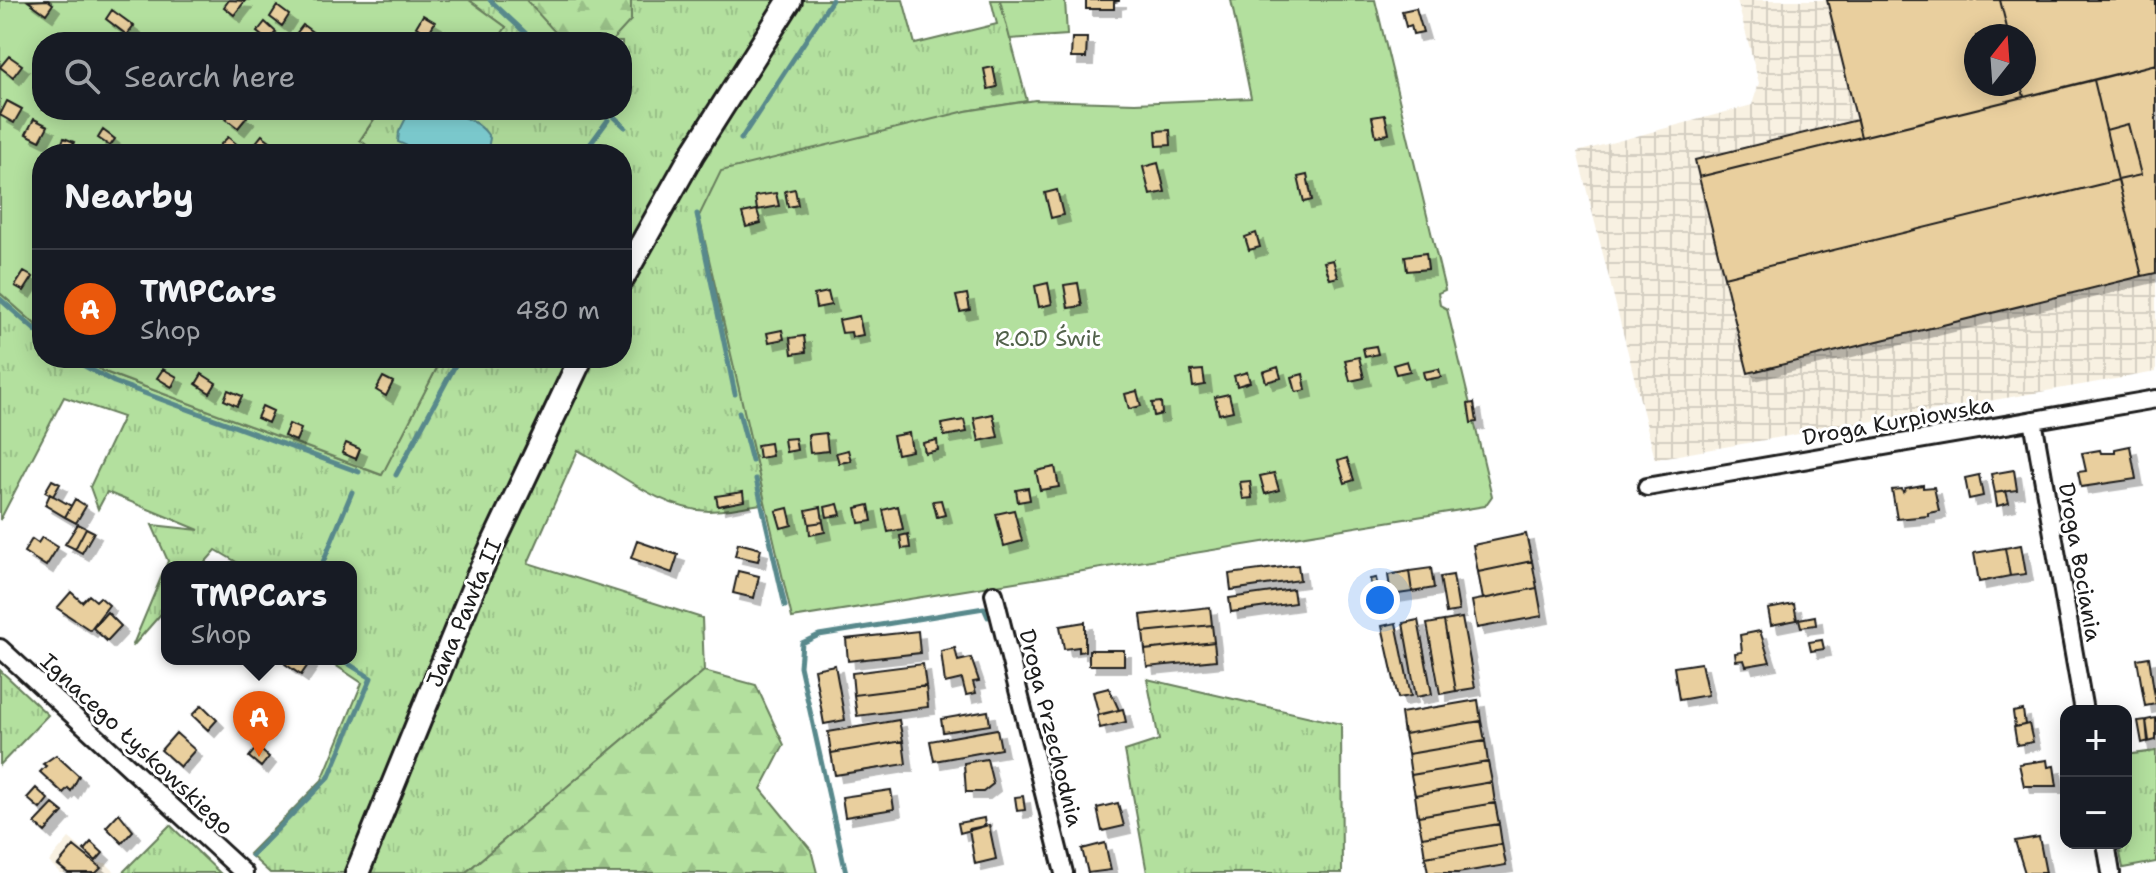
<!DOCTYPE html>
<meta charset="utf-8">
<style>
:root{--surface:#171b24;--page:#242831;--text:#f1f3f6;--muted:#9ea1a6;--line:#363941;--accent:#ea580c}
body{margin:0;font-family:"Shantell Sans",sans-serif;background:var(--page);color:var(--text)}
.controls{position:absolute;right:24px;bottom:24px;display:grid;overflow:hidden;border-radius:16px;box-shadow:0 4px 20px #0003}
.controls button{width:72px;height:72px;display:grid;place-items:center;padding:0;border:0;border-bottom:2px solid var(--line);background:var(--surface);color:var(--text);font:40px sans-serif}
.compass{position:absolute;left:1964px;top:24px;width:72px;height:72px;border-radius:50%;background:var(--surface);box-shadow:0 4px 20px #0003;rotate:17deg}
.you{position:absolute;left:1380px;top:600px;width:28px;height:28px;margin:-20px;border:6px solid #fff;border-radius:50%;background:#1a73e8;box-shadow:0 0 0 12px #1a73e833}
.badge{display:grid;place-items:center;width:52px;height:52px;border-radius:50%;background:var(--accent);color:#fff;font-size:26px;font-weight:700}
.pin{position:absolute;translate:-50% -66px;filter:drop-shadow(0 2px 4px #0008)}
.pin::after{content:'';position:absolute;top:42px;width:28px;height:24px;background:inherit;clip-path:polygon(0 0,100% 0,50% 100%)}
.popup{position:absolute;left:161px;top:561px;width:196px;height:104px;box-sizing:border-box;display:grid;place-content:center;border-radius:16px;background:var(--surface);filter:drop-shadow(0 2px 6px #0005);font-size:26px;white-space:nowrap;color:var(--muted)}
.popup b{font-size:30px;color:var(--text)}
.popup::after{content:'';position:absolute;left:50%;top:100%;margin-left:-16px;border:16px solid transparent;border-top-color:var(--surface)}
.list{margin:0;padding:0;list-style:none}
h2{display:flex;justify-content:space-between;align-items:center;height:104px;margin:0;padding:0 32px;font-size:34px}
h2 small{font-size:26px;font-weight:400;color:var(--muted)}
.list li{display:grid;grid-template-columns:52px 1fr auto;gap:24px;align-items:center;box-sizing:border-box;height:120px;padding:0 32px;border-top:2px solid var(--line)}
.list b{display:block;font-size:30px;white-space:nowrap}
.list p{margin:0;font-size:26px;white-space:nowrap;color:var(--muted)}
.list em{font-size:26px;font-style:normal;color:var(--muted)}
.icon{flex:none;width:44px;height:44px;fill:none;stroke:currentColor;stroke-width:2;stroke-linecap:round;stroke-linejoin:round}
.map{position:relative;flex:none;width:2156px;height:873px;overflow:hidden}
.search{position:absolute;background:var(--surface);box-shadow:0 4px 20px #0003;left:32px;top:32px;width:600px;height:88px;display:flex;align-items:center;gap:20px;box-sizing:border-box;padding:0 28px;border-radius:32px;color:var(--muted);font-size:30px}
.panel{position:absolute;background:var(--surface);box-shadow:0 4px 20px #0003;left:32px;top:144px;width:600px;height:224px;border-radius:32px}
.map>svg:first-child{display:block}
.built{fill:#f8f1e2}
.industrial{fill:url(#industrial-grid);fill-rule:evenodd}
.grass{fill:url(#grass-tufts);stroke:#687e5d;stroke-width:2}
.forest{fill:url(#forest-firs);stroke:#687e5d;stroke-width:2}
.garden{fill:#b3e09e;stroke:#687e5d;stroke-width:2}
.water{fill:#80d2d6;stroke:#58898c;stroke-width:2}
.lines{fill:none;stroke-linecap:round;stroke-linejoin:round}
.stream{stroke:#58898c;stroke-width:5}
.building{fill:#e9cf9e;stroke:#1c1c1c;stroke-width:2;filter:url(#shadow)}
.minor-casing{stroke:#1c1c1c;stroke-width:22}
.major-casing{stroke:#1c1c1c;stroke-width:28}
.minor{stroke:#fff;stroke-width:16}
.major{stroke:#fff;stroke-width:22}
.labels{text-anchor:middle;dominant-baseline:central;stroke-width:6;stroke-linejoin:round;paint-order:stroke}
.park-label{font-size:22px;fill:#51614a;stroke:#fff}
.street-label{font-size:22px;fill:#1c1c1c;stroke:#fff}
</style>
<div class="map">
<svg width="2156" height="873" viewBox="0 0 2156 873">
<defs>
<pattern id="industrial-grid" width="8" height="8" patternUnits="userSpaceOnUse" patternTransform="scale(2)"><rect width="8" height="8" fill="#f8f1e2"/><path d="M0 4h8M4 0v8" fill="none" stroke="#d4cec1"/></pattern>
<pattern id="grass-tufts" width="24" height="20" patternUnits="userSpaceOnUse" patternTransform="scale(2)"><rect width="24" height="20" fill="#b3e09e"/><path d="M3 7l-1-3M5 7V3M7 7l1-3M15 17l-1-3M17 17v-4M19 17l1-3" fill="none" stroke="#99c088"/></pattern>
<pattern id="forest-firs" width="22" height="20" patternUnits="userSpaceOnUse" patternTransform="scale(2)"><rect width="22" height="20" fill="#b3e09e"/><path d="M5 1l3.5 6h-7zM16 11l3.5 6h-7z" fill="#99c088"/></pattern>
<filter id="shadow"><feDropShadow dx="7" dy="7" stdDeviation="0" flood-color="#0004"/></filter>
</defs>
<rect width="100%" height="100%" fill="#fff"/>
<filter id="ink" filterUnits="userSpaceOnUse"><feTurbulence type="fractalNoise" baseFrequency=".0125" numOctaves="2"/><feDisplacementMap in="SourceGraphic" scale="16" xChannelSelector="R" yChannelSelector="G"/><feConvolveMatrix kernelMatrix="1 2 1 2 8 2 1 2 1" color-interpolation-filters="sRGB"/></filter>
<g filter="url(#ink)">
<path class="built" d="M69,838L99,863H106L116,873H60L49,862Z"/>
<path class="industrial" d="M1737,0H2156V372L1655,459L1577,152L1752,105L1759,83ZM1976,36H2024V84H1976Z"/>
<path class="grass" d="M469,0H903L915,44L997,24L991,0H1000L1027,101L966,111L699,216L766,503C747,506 727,511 709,511C662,510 618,472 578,450L528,563L702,618L704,671L465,873H270L249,854L322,780L362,683L326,659H351V567H245L216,550L201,567H167V607L132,647L168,561L152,525L199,530L107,492L98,509L90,487L123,417L64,397L0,520V293L42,330V358H81L105,372L381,475L442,358H622V154H378L360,141L380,110H622V42H496L506,27Z
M0,670L48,715L0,765Z
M1147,679L1341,724L1342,873H1147L1125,751L1159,740Z
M2156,751V862L2123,868L2118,843H2126V755Z
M170,825L220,873H122Z"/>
<path class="forest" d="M526,0H631V20L611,42H564Z
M704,671L756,685L784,745L761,789L811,850L817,873H465Z"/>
<path class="garden" d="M0,0H469L506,27L496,42H42V110H380L360,140L378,154H42V330L0,293Z
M1000,0H1065L1067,35L1010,39Z
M1231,0H1375L1445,290L1438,293L1440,305L1447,309L1492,496L1485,506L792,618L699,216L721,171L966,111L1035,100L1135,103L1251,98Z
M81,358H442L382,475L105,372Z"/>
<path class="water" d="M410,110C436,110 475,112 490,138L487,154H425L398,142L399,132Z"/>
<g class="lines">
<path class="stream" d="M490,0L535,42
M607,110L625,127
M741,139L832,0
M583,154L608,120
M697,214L735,394
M0,299L42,336
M70,358L114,382L359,472
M739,412L752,461
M396,475L459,358
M756,479L785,606
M321,567L352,492
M252,855L329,777L371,678L341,659
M846,873L800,666L802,643L819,635L984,608L988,617"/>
</g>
<path class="building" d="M48,0L53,4L46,14L28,1Z
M229,0L245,1L234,15L224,7Z
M1086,0H1119V1L1114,2V9H1086Z
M1827,0H2000L2009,36H1976V84H2021L2024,97L1861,137Z
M2000,0H2156V64L2024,97L2021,84H2024V36H2009Z
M277,6L289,15L282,26L270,17Z
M1416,8L1423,32L1413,34L1411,25L1406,27L1402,11Z
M112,10L134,26L127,35L106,19Z
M423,15L435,22L428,34L416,27Z
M265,22L276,32L268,41L257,32Z
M303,25L315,34L308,42H296L292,39Z
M446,31L461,42H438Z
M1072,38H1087L1086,58H1071Z
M9,56L22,65L13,77L0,67Z
M2156,64V273L2142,276L2118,180L2141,175L2128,124L2106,130L2094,80Z
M993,67L997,87L988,89L984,69Z
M2094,80L2118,180L1724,277L1699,177Z
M7,101L22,109L14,123L0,115Z
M234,110L247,117L238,128L226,119Z
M1385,115L1389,134L1376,136L1372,117Z
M34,119L48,126L40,141L26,134Z
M1857,120L1861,137L1699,177L1695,160Z
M2128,124L2141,175L2118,180L2106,130Z
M103,130L115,139L110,146L98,138Z
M1170,130L1171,145L1157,146L1156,131Z
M262,135L274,144L266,154L254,145Z
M228,137L240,147L235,154L220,145Z
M64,138L74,142L69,154L58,151Z
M1158,163L1165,192L1150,195L1143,167Z
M1307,175L1312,200L1304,202L1298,177Z
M2118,180L2142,276L1748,373L1724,277Z
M795,189L798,205L788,207L785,191Z
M1057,190L1063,215L1051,218L1045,193Z
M776,193L779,206L757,210L755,196Z
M757,210L761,223L746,227L742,213Z
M1256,233L1260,247L1249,250L1245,237Z
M1426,253L1428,269L1407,271L1405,256Z
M1333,260L1338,277L1330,279L1324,262Z
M24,272L33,277L24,291L15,286Z
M1048,283L1052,304L1039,307L1035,286Z
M1078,283L1082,306L1068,308L1064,285Z
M828,292L831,305L816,308L814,295Z
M967,294L970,310L960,312L956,296Z
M859,316L863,335L852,337L851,332L842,333L839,320Z
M782,330L784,339L769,342L767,333Z
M804,336L806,352L792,354L790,338Z
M1376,346L1378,354L1365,357L1363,348Z
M1359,357L1364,378L1350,381L1345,360Z
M1407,361L1410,371L1396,374L1393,365Z
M1278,367L1281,378L1266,382L1263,372Z
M163,369L177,377L172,387L157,378Z
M1439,369L1441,377L1425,380L1423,372Z
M1203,370L1205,385L1193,387L1191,371Z
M1247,372L1250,382L1237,386L1234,376Z
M202,374L216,383L210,393L196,384Z
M1303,374L1306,390L1296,392L1292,377Z
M383,377L393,382L386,396L376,390Z
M228,390L242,396L237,406L224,400Z
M1137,391L1141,406L1129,409L1125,394Z
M1229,394L1233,411L1219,414L1215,397Z
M1161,402L1162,414L1154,416L1152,403Z
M1474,403L1477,422L1471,423L1468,404Z
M262,406L273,411L268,423L257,418Z
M993,414L998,437L979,441L974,418Z
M964,420L967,432L944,436L942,424Z
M289,424L301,429L296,441L284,436Z
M826,433L828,451L810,453L808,435Z
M909,433L912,451L897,454L893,436Z
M795,438L797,450L786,452L784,439Z
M937,440L938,450L925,453L923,443Z
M346,443L360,449L356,459L342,453Z
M770,443L772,456L759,458L757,445Z
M2130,446L2136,479L2081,487L2078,472L2086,471L2082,453L2100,450L2101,453H2115V449Z
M848,450L851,461L839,463L836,453Z
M1347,458L1354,480L1345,483L1338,461Z
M1055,467L1059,487L1040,490L1036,471Z
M2014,470L2017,490L1995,493L1991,474Z
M1274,473L1279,490L1265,494L1260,476Z
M1979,475L1983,496L1969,499L1965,478Z
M52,480L60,484L53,496L45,492Z
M1250,481L1252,498L1243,499L1240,482Z
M1923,485V488L1934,487L1939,511L1928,513V516L1897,519L1892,490L1902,489L1903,492L1906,488Z
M1028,488L1030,500L1018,502L1016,490Z
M2006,491L2009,503L1997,506L1995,493Z
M743,492L744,501L718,506L716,496Z
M50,494L71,506L65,517L45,505Z
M75,499L86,506L76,523L65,517Z
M941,500L945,515L937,517L933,501Z
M838,504L841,515L827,517L825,507Z
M869,505L872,521L859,523L856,508Z
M898,506L903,529L888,532L883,510Z
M821,507L823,522L809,524L806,510Z
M788,508L792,525L781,528L776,511Z
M1014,510L1022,541L1004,546L996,514Z
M823,522L825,532L810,535L809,524Z
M78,524L86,528L75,549L65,544Z
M86,528L94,532L82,553L75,549Z
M908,534L910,548L902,549L900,536Z
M1526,534L1532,561L1478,572L1473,545Z
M42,537L58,547L46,566L24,552L32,539L38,543Z
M637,541L678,555L672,573L631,558Z
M738,543L761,549L758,561L735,556Z
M2021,545L2026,574L2010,576L2005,548Z
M2005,548L2010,576L1979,582L1974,553Z
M1532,561L1537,588L1483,599L1478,572Z
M1298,565L1300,580L1231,590L1229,574Z
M1431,568L1434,588L1412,592L1409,571Z
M738,571L759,576L754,598L733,593Z
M1409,571L1412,592L1391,595L1388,575Z
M1453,575L1459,611L1446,613L1440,577Z
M1376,578L1381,602L1374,603L1370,579Z
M1537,588L1542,616L1477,628L1472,601Z
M1293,589L1295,603L1231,612L1229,598Z
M71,592L82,602L89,595L96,601L100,597L109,605L90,630L57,608Z
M1794,604L1797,620L1771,625L1768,609Z
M1210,607L1212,625L1143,632L1141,615Z
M107,612L121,626L107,641L93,628Z
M1815,616L1816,625L1801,627L1799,619Z
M1462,618L1475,688L1456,691L1444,621Z
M1418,620L1432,694L1416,697L1403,623Z
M1444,621L1456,691L1440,694L1427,624Z
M1085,622V651L1079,652V647L1064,649L1060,626Z
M1396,623L1411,696L1398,698L1382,626Z
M1212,625L1214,642L1145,650L1143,632Z
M918,631L920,653L848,661L846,639Z
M1760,631L1770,662L1746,666L1744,660L1736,661L1735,653L1742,652L1740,635Z
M1822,640L1824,649L1811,651L1809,642Z
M1214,642L1216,660L1147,667L1145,650Z
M955,648L958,661L971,658L979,681L973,682L976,693L966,695L962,679L945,683L941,651Z
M1089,650H1124V665H1089Z
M2149,657L2156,704L2145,706L2137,659Z
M288,659H304L310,662L301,675L285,664Z
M1701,663L1708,695L1679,700L1674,667Z
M923,664L926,686L854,695L852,673Z
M835,665L845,720L824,724L814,669Z
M926,686L928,707L857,716L854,695Z
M1109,688L1119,710L1099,715L1093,692Z
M1478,700L1481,721L1404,734L1401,713Z
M202,705L217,720L208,730L192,715Z
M1123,709L1126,722L1100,728L1097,715Z
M2023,710L2025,725L2015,727L2013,712Z
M988,711L990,725L943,732L941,719Z
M2156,718V740L2148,742L2146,720Z
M899,720L903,741L831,753L828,732Z
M2146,720L2149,741L2142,743L2138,721Z
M1481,721L1485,741L1408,754L1404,734Z
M2029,724L2033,742L2017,745L2014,727Z
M997,729L1001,749L934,761L930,741Z
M176,733L195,750L180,767L161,750Z
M903,741L906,764L835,775L831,753Z
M1485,741L1488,762L1411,775L1408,754Z
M257,747L269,757L261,767L249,757Z
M56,755L79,776L71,791L68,788L63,793L40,772L46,766L43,764Z
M987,759L993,784L983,792H966L964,763Z
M2047,760L2048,767L2054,766L2057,786H2024L2019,764Z
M1488,762L1492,782L1415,795L1411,775Z
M1492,782L1495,803L1418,816L1415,795Z
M36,788L48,799L40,809L27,798Z
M891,790L894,809L845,817L842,797Z
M1023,796L1025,810L1017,811L1015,797Z
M1118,803L1124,826L1102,831L1097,808Z
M1495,803L1499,824L1422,837L1418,816Z
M53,804L63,812L45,832L35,823Z
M119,813L133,831L122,843L106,827Z
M984,818L985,826L960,833L958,823Z
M1499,824L1502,844L1425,857L1422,837Z
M989,825L996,859L975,864L969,829Z
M2039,837L2046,873H2025L2015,841Z
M91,842L103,853L96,861L84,850Z
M1105,843L1111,870L1088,873L1082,849Z
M1502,844L1506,865L1458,873H1428L1425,857Z
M74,846L101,868L96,873H68L58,865Z"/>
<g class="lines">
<defs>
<path id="minor" d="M2033,420L2084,711
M1647,487L2156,399
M994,594L1064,873
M0,648L244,873
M2106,843L2111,873"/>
<path id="major" d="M622,279L693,153L790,0
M357,873L479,574L581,358"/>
</defs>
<use href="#minor" class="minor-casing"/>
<use href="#major" class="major-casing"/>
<use href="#minor" class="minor"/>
<use href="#major" class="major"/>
</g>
</g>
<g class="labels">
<g class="park-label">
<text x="1048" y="338">R.O.D Świt</text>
</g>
<g class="street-label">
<text transform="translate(1898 421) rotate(-10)">Droga Kurpiowska</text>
<text transform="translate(2080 562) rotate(80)">Droga Bociania</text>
<text transform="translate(464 613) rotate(-67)">Jana Pawła II</text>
<text transform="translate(1051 728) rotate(76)">Droga Przechodnia</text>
<text transform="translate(137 744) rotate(43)">Ignacego Łyskowskiego</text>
</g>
</g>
</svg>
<div class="controls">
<button>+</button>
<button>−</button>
</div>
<svg class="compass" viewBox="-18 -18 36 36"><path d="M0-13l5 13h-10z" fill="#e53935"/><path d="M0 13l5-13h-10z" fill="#9ea1a6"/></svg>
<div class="you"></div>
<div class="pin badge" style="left:259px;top:757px">A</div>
<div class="popup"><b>TMPCars</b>Shop</div>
<div class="search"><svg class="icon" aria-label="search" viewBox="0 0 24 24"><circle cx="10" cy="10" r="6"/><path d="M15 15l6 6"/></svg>Search here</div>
<section class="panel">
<h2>Nearby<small></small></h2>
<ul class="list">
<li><span class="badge">A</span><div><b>TMPCars</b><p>Shop</p></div><em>480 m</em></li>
</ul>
</section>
</div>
